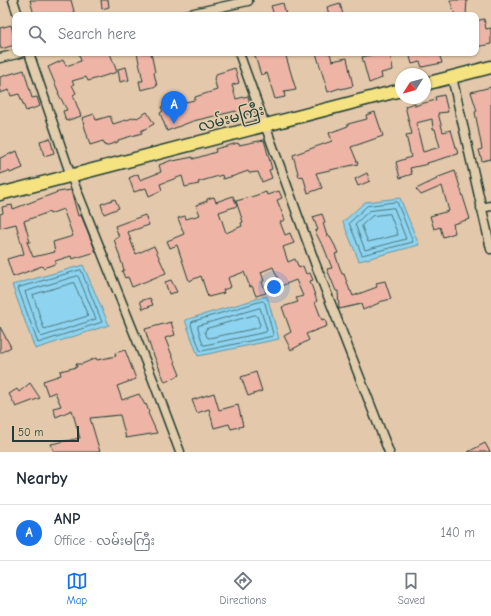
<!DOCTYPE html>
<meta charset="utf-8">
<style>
:root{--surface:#fff;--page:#f2f2f3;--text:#1f2937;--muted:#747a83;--line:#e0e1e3;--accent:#1a73e8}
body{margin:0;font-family:"Comic Neue","Noto Sans Myanmar",sans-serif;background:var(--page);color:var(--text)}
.compass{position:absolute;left:395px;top:68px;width:36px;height:36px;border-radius:50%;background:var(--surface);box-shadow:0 1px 3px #0004;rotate:233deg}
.scale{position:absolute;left:12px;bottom:10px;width:67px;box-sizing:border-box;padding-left:4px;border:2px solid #1f3d34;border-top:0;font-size:11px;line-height:14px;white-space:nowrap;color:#1f3d34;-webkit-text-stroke:3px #e2cdac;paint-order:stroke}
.you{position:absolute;left:274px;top:287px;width:14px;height:14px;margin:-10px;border:3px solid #fff;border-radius:50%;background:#1a73e8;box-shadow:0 0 0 6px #1a73e833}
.badge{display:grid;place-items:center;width:26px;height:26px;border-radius:50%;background:var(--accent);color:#fff;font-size:13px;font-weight:700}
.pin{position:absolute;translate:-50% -33px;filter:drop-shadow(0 1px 2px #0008)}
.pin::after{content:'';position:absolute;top:21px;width:14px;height:12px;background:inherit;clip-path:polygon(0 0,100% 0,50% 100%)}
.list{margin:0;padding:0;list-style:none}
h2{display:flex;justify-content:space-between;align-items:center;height:52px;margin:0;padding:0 16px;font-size:17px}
h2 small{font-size:13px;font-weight:400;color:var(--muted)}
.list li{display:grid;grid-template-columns:26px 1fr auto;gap:12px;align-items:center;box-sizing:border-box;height:56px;padding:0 16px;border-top:1px solid var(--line)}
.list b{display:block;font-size:15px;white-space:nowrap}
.list p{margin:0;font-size:13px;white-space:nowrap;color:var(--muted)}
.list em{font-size:13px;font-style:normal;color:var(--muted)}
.icon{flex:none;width:22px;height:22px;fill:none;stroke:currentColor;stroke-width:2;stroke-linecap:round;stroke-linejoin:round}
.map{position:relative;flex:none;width:491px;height:452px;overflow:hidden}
.search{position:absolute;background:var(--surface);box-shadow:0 1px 3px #0004;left:12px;right:12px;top:12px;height:44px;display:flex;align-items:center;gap:10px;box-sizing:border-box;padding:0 14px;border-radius:8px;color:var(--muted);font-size:15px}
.sheet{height:108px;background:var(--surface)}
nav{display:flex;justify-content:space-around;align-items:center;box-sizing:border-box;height:56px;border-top:1px solid var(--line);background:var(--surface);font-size:11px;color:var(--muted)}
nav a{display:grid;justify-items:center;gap:2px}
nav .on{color:var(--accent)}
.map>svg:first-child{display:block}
.water{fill:#8ed3ef;stroke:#6297a4}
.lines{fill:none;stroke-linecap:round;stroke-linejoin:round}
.shore{stroke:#4b797f;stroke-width:1}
.building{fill:#eeb5a7;stroke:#1f3d34;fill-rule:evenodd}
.minor-casing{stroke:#1f3d34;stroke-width:11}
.primary-casing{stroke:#1f3d34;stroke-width:15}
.minor{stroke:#e2cdac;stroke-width:8}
.primary{stroke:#f5e381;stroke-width:12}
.labels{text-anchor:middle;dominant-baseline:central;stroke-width:3;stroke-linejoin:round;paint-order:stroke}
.street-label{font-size:15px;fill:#1f3d34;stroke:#e2cdac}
</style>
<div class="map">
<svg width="491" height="452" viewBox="0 0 491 452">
<rect width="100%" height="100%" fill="#e4c8ab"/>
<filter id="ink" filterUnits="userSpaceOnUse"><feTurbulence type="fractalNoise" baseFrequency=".025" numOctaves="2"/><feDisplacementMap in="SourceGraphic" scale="8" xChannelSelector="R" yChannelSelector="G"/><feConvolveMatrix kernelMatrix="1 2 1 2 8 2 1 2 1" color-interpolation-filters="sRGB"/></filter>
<g filter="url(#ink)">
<path class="water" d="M400,198L419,245L359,261L343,222L365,202Z
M83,265L109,325L35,349L12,285Z
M267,296L279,339L198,356L185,320Z"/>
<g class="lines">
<path class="shore" d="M397,202L413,242L362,255L349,223L367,206Z
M394,208L406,239L365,250L355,224L369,211Z
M390,214L398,235L368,242L362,227V225L372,216Z
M81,270L102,322L38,343L18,288Z
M78,276L96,319L41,337L25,292Z
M74,283L88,316L44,329L33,295Z
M263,301L265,303L273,334V336L202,351L200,350L191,325L192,322Z
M260,308L267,330L266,332L205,345H203L198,328V326Z
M255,315L257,316L260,325L258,328L209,338L207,337L205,332L206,329Z"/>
</g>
<path class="building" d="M30,0H71L75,15H34Z
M101,0H108L109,7L102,9Z
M450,0H467L466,15H455Z
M283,3L286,15H274L271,6Z
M340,3L343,15H329L327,7Z
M484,19L486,29L491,28V44L476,47V21Z
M11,25L15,39V45L1,49L0,45V28Z
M84,53H110L117,72L88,81L86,77L72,81L74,84L72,85L76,93L73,95L81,116L66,121L63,111L67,110L58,93H59L48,67L63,60L66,66L81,61L79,55Z
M137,53H151L155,72L154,73L157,86L141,90L139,81H143Z
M254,53H285L296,90L284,92L285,97L275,99L267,73L261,75Z
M316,53H330L332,61L347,58L353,86L341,89L340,88L328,92Z
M380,53H390L393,70L381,73L382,78L369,83L362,57Z
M409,53H439L442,63L422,67L420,62L412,64Z
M126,67L129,80L120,82L118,69Z
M235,68L239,83L232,85L236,99L248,96L252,113L237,117L236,111L193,121L167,131L160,113L163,111L161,107L195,100V97L217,90L214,78L216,77V74Z
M24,70L32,98L37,97L40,106L26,111L19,94L11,96L9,90L0,93V77Z
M491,87V159L482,161L479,150L482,149L475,112L477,111L471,92Z
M444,95L448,112L438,113L443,132L451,130L458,154L427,163L428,164L410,168L412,174L400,178L396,162L411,157L406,135L412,134L405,106L415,103V106L420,104L436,100L435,97ZM432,119L433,129H435L440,147L423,152L416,123Z
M147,112L154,124L141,131L142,133L118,140V142L105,146L103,141L90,145L82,118L94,114L96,120L110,116L113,124L136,117L137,118Z
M375,112L383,136L351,147L358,164L316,173L322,188L308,193L303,176L299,177L293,155L332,141L329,133L348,126V124L367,119L366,115Z
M50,138L54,153L44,156L40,141Z
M264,140L272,169L269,170L272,178L262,182L258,172L249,173L248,171L234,176L223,179L222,175L198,182L199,184L185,187L182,176L160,184L162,190L149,196L146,188L134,192L129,178L138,174L140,180L161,172L159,165L172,160L173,161L193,157V159L216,152L215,149L238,143L239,145Z
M17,151L23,168L10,173L9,171L0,174V158Z
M455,171L470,219L453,224L455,233L443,237L440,227L434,229L430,216L449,211L442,186L421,195L416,189L437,179L436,178Z
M367,173L370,181L358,186L355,179Z
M71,190L78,216L81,215L96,252L72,259L71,256L55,261V264L43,268L42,266L13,277L7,259L24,254L16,224L0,228V214L3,213L2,207L12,205L13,209L58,192ZM63,209L73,236L53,242L55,252L33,257L27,242H30L24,221L49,212L50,214Z
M279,191L282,198L277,200L285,220L280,222L285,235L290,233L294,243L283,247L288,262L295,259L299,268L303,266L306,274L310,273L313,280L310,281L317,301L315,302L322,320L325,319L327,326L306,334L309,340L291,350L284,336L291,332L282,307L298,302L296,298L303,296L296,280L281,286L273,267L261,272L264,281L262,282L266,293L256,296L252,286L250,287L244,272L228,278L231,287L223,290L224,293L208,297L201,276L189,281L177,245L170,248L167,241L184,234L178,218L185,216L186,219L200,215L196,205L207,201V199L214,197L216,202L233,196L237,206L219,212L226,233L242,226L241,223L243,222L236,201L251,197L266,192L267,195Z
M115,199L119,208L104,214L101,204Z
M322,214L325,222L323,223L327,236L329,235L335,246L338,253L335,254L342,274H344L350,291H351L353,296L377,287L376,283L385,281L391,299L379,302V303L363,310L361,304L339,309L338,291H336L327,269L332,268L323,245H322L315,231L318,230L313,217Z
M145,215L149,225L128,232L132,244L136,254L154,246L166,273L132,287L128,277L125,278L122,271L124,270L114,239L119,237L115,226Z
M171,280L177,292L169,294L165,282Z
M150,298L153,305L143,309L140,301Z
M171,322L175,335L165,338L180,375L165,382L150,346L145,329Z
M0,327L11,347L0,353Z
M125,350L136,379L117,386L122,400L139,394L145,405L146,404L149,412L148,413L157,433L126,438L120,415L90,418L100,452H54L51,444L80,438L72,410L56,417L53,408L61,406L55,392L48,395L43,381L61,375L60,371L77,367L76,364H82L96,358L97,360L116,356L115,353Z
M256,372L262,391L248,396L241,377Z
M30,383L40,398L16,407L9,394L17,389L19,392Z
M214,393L219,410L238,405L243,426L231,429L229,424L214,428L209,409L197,413L192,400Z
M485,443L490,452H468Z"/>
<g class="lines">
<defs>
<path id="minor" d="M13,0L18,15
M185,15L248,1
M29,53L71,176L153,380L180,452
M239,53L315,263L389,452
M0,58L21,53
M452,77L491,249
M481,208L491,206"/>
<path id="primary" d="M425,84L491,67
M0,194L401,90"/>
</defs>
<use href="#minor" class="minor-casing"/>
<use href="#primary" class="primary-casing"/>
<use href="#minor" class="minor"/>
<use href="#primary" class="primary"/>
</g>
</g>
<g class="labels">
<g class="street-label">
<text transform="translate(231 118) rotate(-15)">လမ်းမကြီး</text>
</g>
</g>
</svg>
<svg class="compass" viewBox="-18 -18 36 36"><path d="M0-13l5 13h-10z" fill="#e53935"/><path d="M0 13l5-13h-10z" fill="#747a83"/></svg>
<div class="scale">50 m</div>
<div class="you"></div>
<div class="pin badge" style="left:174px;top:124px">A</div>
<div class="search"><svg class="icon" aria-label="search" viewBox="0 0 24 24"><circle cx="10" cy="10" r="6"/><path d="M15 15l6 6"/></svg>Search here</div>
</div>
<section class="sheet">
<h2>Nearby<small></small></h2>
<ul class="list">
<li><span class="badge">A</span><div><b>ANP</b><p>Office · လမ်းမကြီး</p></div><em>140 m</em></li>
</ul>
</section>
<nav>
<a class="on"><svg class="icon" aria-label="map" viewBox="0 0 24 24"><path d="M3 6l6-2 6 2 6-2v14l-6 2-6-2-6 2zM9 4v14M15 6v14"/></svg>Map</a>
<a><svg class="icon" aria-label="directions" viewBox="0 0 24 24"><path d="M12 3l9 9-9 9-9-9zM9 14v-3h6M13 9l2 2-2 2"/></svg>Directions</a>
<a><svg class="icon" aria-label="saved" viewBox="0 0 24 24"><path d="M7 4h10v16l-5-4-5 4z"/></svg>Saved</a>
</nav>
